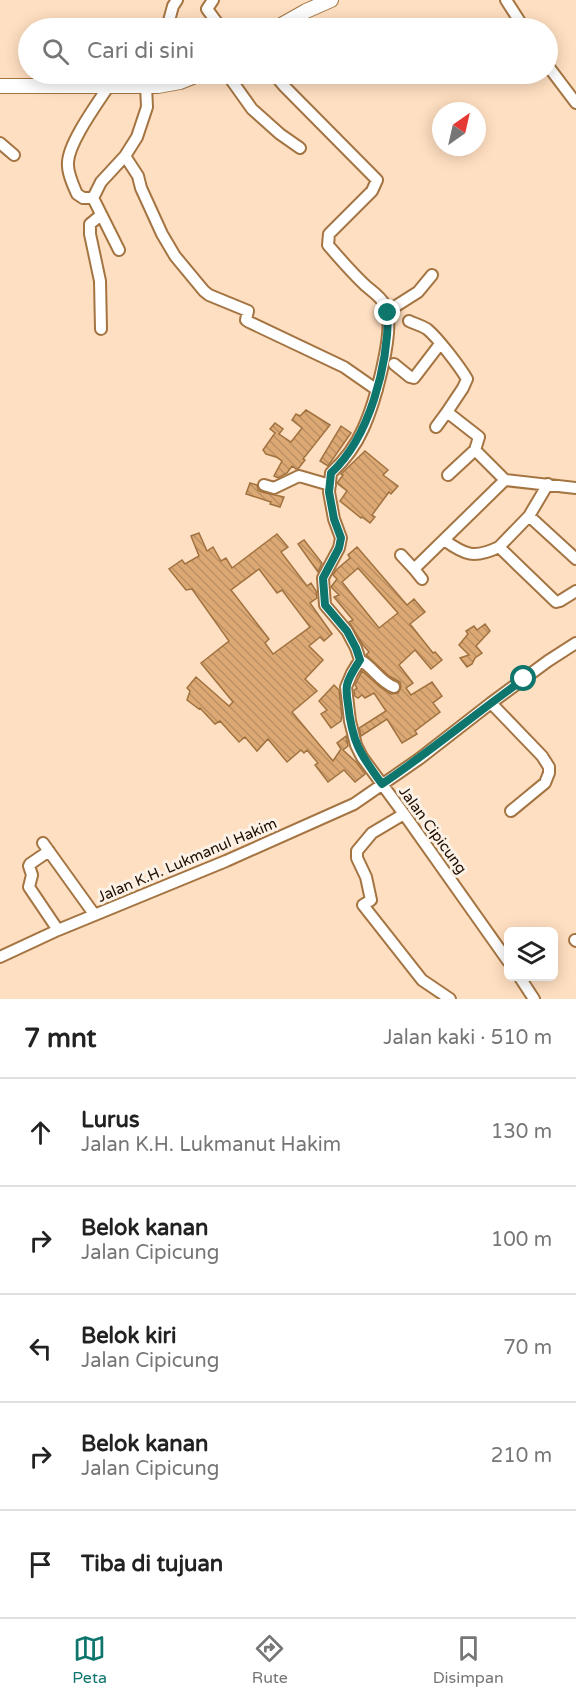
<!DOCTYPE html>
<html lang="id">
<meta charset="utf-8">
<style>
:root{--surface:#fff;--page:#f2f2f2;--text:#222;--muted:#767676;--line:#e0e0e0;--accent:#0f766e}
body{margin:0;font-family:"Varela Round",sans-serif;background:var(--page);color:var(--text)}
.controls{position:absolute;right:18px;bottom:18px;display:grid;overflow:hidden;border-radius:9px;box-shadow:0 3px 15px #0003}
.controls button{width:54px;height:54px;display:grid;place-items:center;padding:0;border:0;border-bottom:2px solid var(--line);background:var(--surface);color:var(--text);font:30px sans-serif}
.compass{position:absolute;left:432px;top:102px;width:54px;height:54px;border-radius:50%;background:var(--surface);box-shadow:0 3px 15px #0003;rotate:34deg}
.stop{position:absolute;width:18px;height:18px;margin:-14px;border:4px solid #0f766e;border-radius:50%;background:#fff}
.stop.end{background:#0f766e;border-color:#fff;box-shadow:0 2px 6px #0008}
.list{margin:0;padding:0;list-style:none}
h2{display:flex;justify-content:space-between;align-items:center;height:78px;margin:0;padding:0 24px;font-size:26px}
h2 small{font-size:20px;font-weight:400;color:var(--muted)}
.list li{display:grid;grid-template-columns:39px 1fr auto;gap:18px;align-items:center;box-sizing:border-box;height:108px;padding:0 24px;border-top:2px solid var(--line)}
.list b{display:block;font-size:22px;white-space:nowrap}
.list p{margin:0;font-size:20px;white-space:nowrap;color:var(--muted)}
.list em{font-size:20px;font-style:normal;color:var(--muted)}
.icon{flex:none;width:33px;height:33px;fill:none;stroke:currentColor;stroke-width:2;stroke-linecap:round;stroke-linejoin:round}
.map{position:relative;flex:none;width:576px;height:999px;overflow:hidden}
.search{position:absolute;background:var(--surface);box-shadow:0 3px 15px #0003;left:18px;right:18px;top:18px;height:66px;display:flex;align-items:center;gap:15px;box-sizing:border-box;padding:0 21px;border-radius:33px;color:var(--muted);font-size:22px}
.sheet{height:618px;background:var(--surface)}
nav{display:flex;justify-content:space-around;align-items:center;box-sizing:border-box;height:84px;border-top:2px solid var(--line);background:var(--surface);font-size:16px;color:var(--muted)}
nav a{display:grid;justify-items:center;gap:3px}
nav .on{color:var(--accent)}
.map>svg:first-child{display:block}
.building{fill:url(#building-back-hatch);stroke:#a07240;stroke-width:1.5;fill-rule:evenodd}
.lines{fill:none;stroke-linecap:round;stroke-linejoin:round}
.minor-casing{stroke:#a47543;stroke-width:14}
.tertiary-casing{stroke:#a47543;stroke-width:16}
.minor{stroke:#fff;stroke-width:10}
.tertiary{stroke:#fff;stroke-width:14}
.route{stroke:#0f766e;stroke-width:8}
.labels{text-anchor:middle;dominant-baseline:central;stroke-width:6;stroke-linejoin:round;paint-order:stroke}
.street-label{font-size:15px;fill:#1e0c00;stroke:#fbf1e6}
</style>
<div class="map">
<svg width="576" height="999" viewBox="0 0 576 999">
<defs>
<pattern id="building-back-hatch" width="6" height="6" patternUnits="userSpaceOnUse" patternTransform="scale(1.5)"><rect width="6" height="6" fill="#dca974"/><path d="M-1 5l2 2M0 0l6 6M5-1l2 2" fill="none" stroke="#bc9063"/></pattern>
</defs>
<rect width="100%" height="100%" fill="#ffdfc1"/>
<path class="building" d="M306,410L330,425L303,459L305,460L298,469H296L292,466L287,473L278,478L274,476L282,461L276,457L266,454L263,450L275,433L270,429L275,423L283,429L279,434L291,442L302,428L292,420L296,414L300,416Z
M341,426L351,433L328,466L320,461Z
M365,451L388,470L383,475L398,486L391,494L389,492L372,515L375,517L370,523L362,517L361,518L340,501L347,491L337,483L343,475L341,474Z
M250,483L257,485L258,490L262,492L284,497L280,507L270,504L271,502L246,494Z
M199,533L207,551L213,547L221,561L226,558L232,568L277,534L288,547L281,552L307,586L311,583L316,591L317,598L310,603L332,634L324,641L320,637L309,646L323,660L305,679L317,691L292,712L333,761L341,749L337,743L346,736L348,746L343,750L357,763L365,774L355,782L344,770L328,782L315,765L318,763L307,750L304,753L301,750L287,762L268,739L257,751L245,737L239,742L220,721L215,724L200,708L199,709L187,700L190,691L187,688L196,677L229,706L233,702L201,663L229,641L192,589L186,590L169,569L182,560L185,564L199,556L191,536ZM259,569L277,593L282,590L310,627L273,654L265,643L269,639L231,590Z
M304,540L322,563L318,572L298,544Z
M357,547L407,605L414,599L425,612L410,624L433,653L435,652L442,660L431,669L415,650L399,665L413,683L406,688L411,695L432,682L442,696L433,703L440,712L415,731L417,734L402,743L387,719L361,736L359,728L386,711L374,693L365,698L362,695L358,698L355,696L354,690L357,688L355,685L362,671L380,687L391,694L398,693L401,687L400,682L389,676L366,655L369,652L363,645L349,622L353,620L334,597L339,595L331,587L337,579L333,575L336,570L350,558L348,555ZM358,568L398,613L379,628L342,582Z
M485,624L490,631L476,646L482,653L475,658L472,664L467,667L460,658L469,655L459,645L468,634L466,631L474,626L477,630Z
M334,685L339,690L342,717L341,721L331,728L321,714L327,710L319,701Z"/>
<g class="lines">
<defs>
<path id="minor" d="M213,0L207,9L221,28
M506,0L524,28
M167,28L173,6L177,0
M548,66L576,103
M158,74V86
M227,74L252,109L280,134L300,148
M274,74L284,86L377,180L372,191L329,234L328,245C340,259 352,273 366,286C373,292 380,296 385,305C397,327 374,405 363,429C356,445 344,461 331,473L329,492L334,519L341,538L339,548L323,578L325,605L347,631L356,648L360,660L352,673L346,687L350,721L356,745L362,757L404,814L508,961
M0,143L14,155
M125,156L138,176L141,188L162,234L175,256L204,291L209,295L248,311L246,320L249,322L344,367L377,390
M93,198H83L77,194C73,185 67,172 68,162C69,142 97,104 108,87
M119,250L93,198L101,182L125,156L137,137L147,107L146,86
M388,311L418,292L432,275
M409,321C415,324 421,325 427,329C438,338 460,367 467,379L463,388L447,412L479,437L475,450
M101,329L100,281L90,234V224L101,215
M394,364L410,377L414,378L440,344
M436,427L447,412
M448,475L475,450L505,480L576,488
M548,484L529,516L499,547L556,602L560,601L576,591
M264,485L274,488L299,476L330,485
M529,516L576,559
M444,540C465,555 474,559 499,547
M401,555L414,569
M422,579L414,569L505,480
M360,660C373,667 380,682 394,687
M491,703L542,756L549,767V773L545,783L511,811
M404,814L372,833L357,851V858L366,877L371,900L363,905L422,980L450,999
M43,843L94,914
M49,851L30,864L29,866L32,875L29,887L58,930
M575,940L576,941
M0,957L58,930L226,861L354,804L419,759L491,703L548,661L576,643
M519,976L534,999"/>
<path id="tertiary" d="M276,28L306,11L331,0
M0,86H158L180,82L200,74"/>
</defs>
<use href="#minor" class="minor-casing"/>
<use href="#tertiary" class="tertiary-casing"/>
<use href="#minor" class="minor"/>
<use href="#tertiary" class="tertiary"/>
</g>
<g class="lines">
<path class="route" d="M388,313C388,365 370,437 331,473L329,492L334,519L341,538L339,548L323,578L325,605L347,631L356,648L360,660C355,668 349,676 347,685C346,691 347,698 348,704C352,742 360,754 382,784C431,751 476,713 524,679"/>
</g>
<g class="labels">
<g class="street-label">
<text transform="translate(433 830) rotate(54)">Jalan Cipicung</text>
<text transform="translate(187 860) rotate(-23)">Jalan K.H. Lukmanul Hakim</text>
</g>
</g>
</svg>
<div class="controls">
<button><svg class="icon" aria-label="layers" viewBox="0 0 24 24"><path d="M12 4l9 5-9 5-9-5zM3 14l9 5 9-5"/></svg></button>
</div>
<svg class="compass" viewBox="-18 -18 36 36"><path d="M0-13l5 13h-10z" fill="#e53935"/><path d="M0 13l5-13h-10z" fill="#767676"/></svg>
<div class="stop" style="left:524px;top:679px"></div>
<div class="stop end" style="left:388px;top:313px"></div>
<div class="search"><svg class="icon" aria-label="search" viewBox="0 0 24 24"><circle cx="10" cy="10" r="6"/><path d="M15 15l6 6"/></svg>Cari di sini</div>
</div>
<section class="sheet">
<h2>7 mnt<small>Jalan kaki · 510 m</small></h2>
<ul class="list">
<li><svg class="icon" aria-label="ahead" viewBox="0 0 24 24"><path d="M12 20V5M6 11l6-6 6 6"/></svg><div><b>Lurus</b><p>Jalan K.H. Lukmanut Hakim</p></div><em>130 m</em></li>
<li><svg class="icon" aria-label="right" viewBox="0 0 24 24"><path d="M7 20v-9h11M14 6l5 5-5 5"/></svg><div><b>Belok kanan</b><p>Jalan Cipicung</p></div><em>100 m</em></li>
<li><svg class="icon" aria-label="left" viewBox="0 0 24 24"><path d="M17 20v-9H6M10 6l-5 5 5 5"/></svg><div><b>Belok kiri</b><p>Jalan Cipicung</p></div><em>70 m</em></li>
<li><svg class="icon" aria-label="right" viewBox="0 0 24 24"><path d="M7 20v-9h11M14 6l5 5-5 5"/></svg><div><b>Belok kanan</b><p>Jalan Cipicung</p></div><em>210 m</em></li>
<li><svg class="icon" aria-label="arrive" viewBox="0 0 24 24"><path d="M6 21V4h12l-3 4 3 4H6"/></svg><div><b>Tiba di tujuan</b></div></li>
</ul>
</section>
<nav>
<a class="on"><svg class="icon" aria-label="map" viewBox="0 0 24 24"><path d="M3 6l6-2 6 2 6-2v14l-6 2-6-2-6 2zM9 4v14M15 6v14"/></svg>Peta</a>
<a><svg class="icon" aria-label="directions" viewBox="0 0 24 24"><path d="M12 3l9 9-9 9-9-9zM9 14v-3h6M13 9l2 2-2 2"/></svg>Rute</a>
<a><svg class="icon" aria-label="saved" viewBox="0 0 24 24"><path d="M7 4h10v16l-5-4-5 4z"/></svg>Disimpan</a>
</nav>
